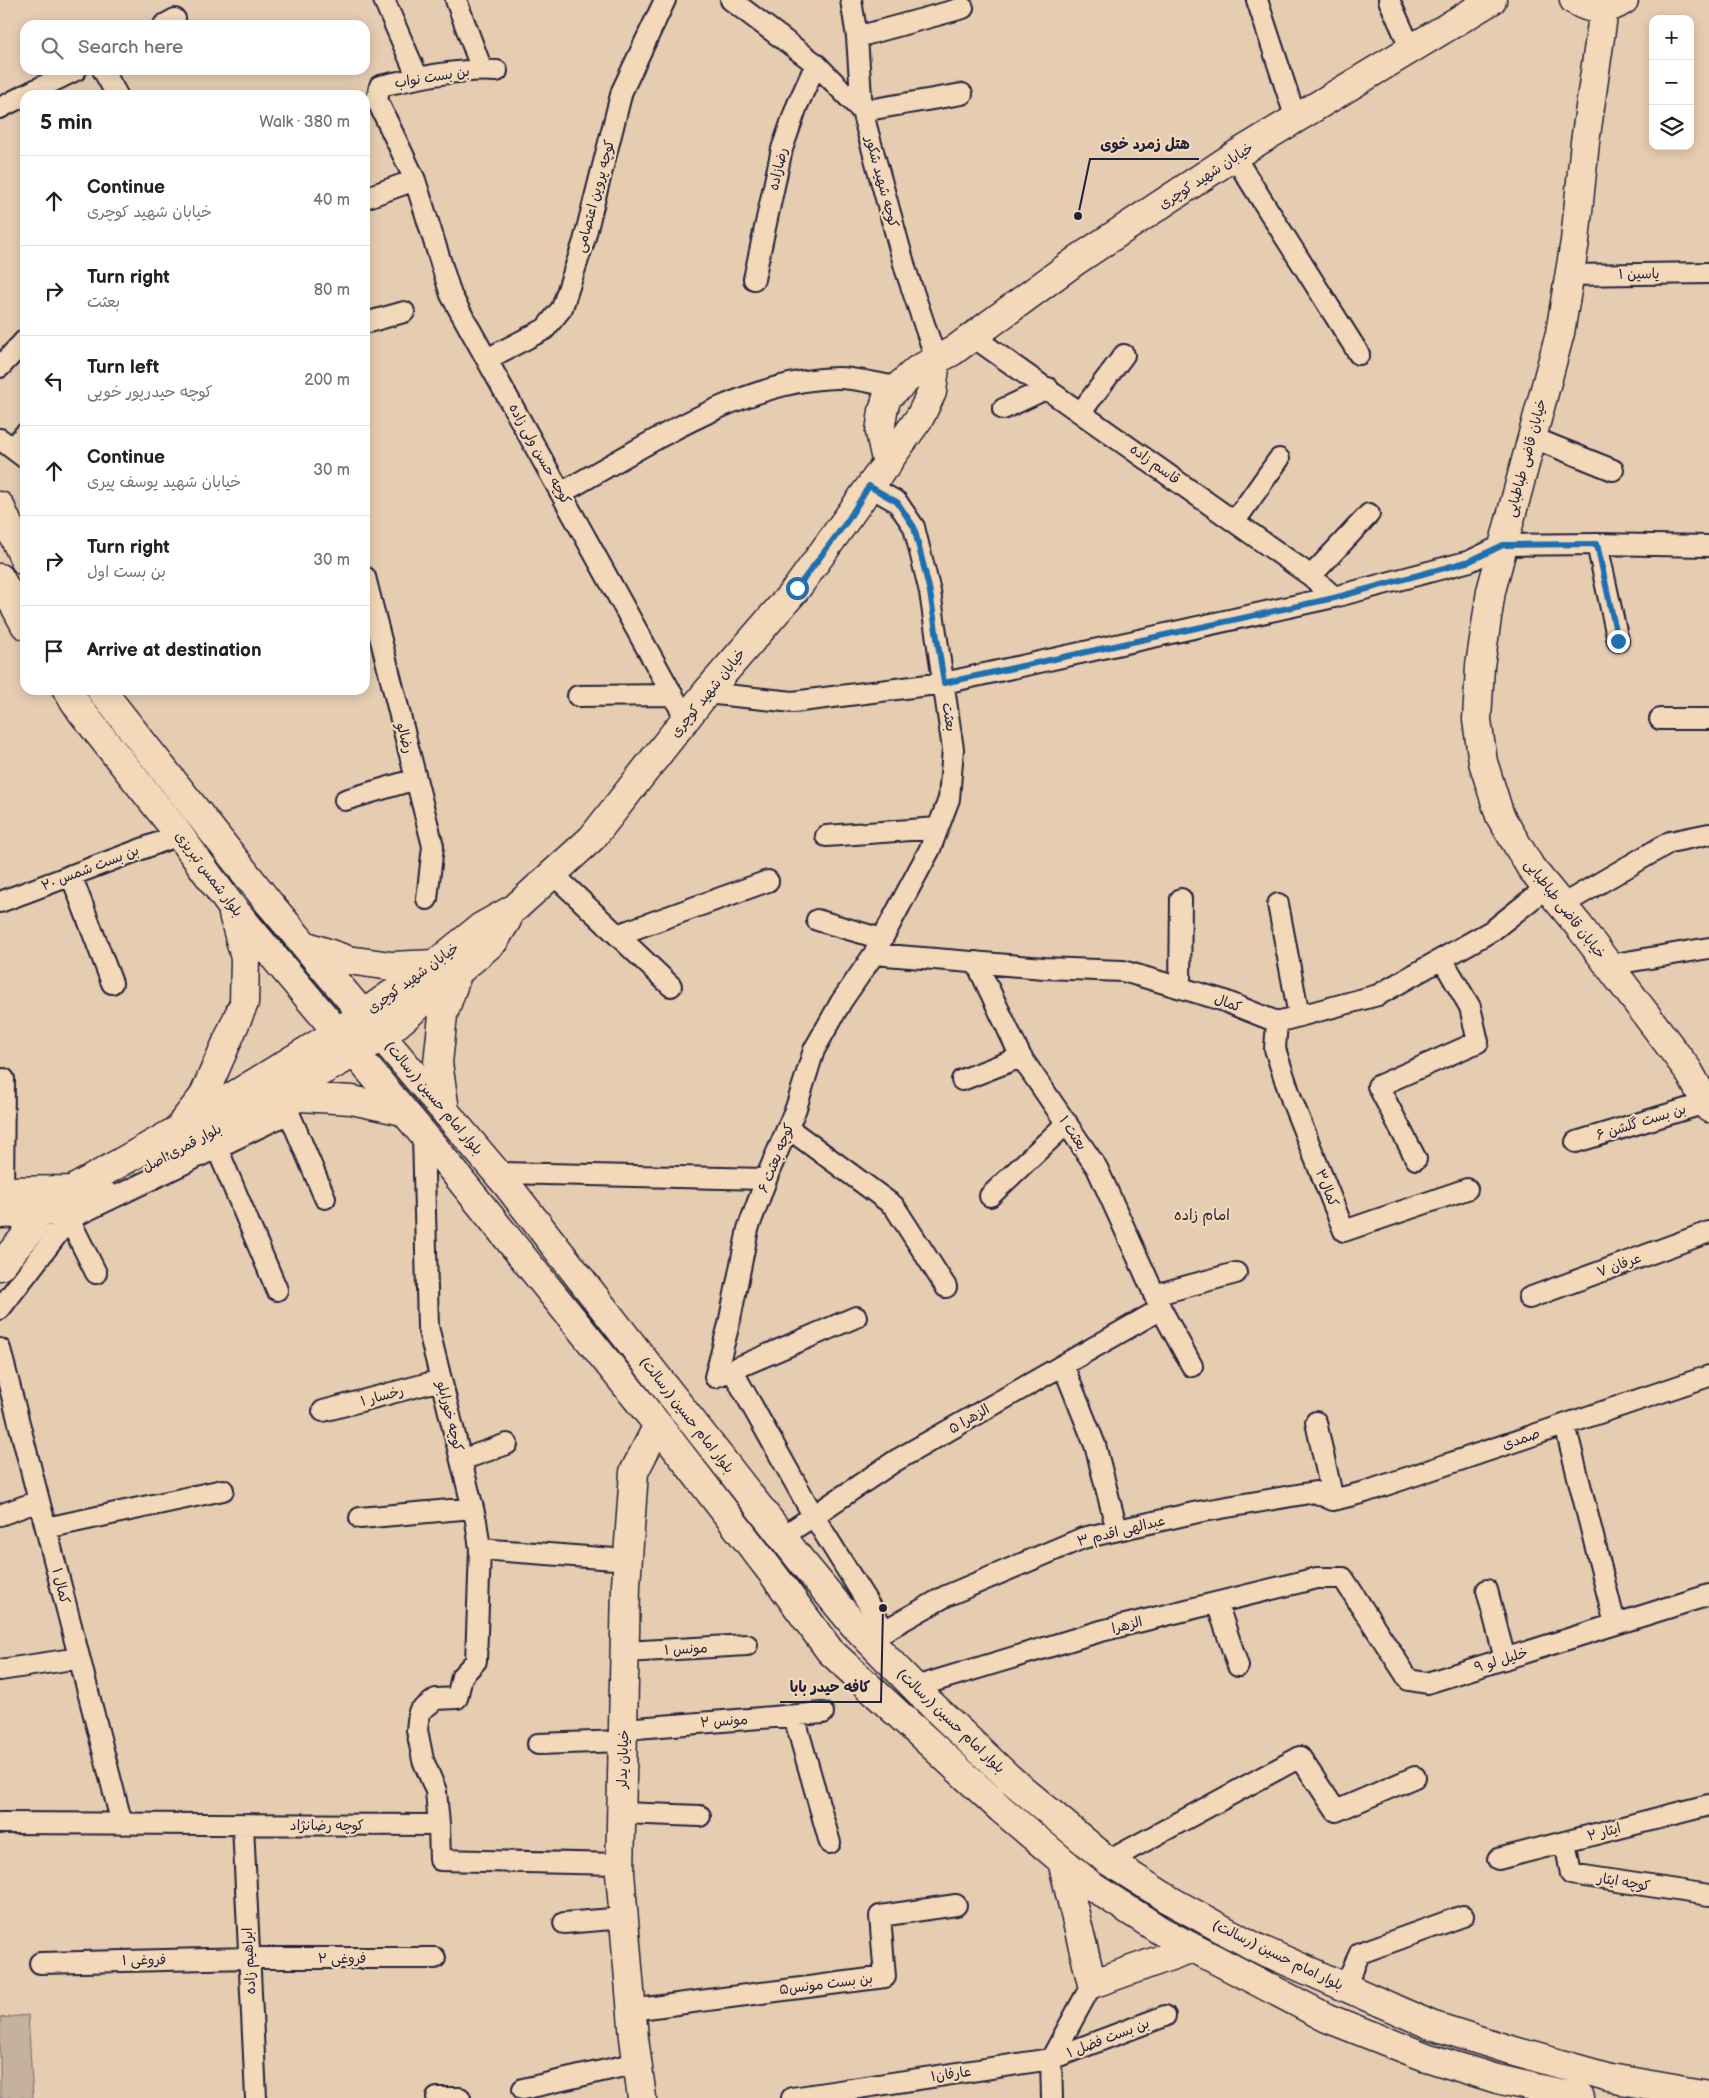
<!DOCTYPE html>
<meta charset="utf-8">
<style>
:root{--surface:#fff;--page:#f2f2f2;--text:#202124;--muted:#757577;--line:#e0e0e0}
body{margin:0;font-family:"Balsamiq Sans","Playpen Sans Arabic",sans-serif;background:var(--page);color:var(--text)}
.controls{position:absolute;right:15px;top:15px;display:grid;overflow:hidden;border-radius:10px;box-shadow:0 2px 12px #0003}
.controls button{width:45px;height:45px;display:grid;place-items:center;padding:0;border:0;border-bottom:1px solid var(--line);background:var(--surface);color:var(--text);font:25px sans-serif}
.stop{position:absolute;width:15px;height:15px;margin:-11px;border:4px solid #1f6fb2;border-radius:50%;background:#fff}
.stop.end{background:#1f6fb2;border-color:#fff;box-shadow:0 1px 5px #0008}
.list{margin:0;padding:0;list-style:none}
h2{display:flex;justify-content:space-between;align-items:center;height:65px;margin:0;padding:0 20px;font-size:21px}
h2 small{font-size:16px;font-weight:400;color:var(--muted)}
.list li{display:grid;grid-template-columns:32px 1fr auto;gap:15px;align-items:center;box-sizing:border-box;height:90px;padding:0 20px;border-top:1px solid var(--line)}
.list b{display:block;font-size:19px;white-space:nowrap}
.list p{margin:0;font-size:16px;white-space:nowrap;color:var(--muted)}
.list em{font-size:16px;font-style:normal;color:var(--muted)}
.icon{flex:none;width:28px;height:28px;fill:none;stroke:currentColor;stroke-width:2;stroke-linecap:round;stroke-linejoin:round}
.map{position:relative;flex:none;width:1709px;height:2098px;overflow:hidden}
.search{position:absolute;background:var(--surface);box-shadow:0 2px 12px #0003;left:20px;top:20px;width:350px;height:55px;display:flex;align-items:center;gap:12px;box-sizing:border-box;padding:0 18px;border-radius:15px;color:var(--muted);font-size:19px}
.panel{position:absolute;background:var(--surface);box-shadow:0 2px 12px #0003;left:20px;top:90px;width:350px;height:605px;border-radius:15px}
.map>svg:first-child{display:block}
.green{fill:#c6b19e;stroke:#746a6c}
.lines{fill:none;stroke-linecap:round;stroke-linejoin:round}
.street-casing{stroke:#22223b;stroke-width:24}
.secondary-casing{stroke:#22223b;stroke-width:31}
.street{stroke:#f3d8b9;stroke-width:20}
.secondary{stroke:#f3d8b9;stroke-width:28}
.route{stroke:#1f6fb2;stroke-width:6}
.labels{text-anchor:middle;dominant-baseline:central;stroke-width:4.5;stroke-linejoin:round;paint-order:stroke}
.street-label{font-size:14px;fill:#22223b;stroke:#f3d8b9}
.neighbourhood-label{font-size:15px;fill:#22223b;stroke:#f3d8b9}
.leader{fill:none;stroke:#22223b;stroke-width:2}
.callout-dot{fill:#22223b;stroke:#f3d8b9;stroke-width:2}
.callout-label{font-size:15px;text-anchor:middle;font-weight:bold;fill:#22223b;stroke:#f3d8b9;stroke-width:4.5;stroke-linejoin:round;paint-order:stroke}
</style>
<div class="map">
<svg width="1709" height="2098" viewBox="0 0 1709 2098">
<rect width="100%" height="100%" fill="#e6cdb2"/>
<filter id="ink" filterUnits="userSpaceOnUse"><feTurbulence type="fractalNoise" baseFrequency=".02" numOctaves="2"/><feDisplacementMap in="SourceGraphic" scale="10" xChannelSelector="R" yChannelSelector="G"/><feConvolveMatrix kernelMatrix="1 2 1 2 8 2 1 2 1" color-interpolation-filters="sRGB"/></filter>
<g filter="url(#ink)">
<path class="green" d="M28,2015L33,2098H0V2018Z"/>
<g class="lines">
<defs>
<path id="street" d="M384,0L418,78
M456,0L482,70
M731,0L816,64L862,111L962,94
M851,0L857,37L862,111L906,271L936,359
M1257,0L1296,119
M1389,0L1411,49
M164,25L175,19
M857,37L963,8
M103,70L117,95
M497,71C459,68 418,78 380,86L377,100L415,180L451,295L686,719
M25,95L76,70
M0,108L25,95
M1234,156L1359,354
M365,198L415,180
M1569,275L1709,273
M754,279L782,149L797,106L816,64
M365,323L404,312
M972,336L1311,576L1334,597
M487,359L545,329L562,308L584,241L622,91L665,0
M0,367L25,340
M1003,409L1048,388
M1081,412L1124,355
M1531,437L1613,470
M0,439L25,458
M12,448L25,434
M561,493C643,448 741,380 837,378C857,378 877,384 897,387
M1235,521L1279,459
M1597,544L1618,641
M1311,576L1369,514
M365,577L433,846L427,899
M706,693L793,702L944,683L1334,597L1470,561L1503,545L1597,544L1709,546
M578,696L673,695
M1660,719H1709
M345,800L416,779
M826,836L938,828
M552,873L671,986
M71,875L112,983
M0,902L179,835
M1278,904L1299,1016
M1562,905L1670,842L1709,834
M817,920L882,939
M617,935L768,881
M874,954L1044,968L1123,971L1222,1000L1277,1022L1378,995L1493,930L1547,887
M976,962L1021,1057L1097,1168L1161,1309L1192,1366
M1609,965L1709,948
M1180,987L1181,899
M1277,1022L1275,1049L1292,1101L1344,1231L1467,1189
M962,1080L1021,1057
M788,1128L894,1206L946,1287
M423,1135L428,1327L476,1521L480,1549L628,1560
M1576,1142L1706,1103
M217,1148L277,1290
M1416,1159L1378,1086L1478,1042L1470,1007L1442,959
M497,1173L766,1179
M3,1192L4,1079
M990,1196L1067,1123
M69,1219L96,1273
M1154,1295L1236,1273
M1529,1298L1709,1232
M0,1309L69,1219L289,1113L325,1198
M0,1349L122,1824
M1063,1365L1095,1445L1117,1530
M732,1370L813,1515L885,1631
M720,1375L856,1317
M715,1377L729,1324L748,1229L770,1169L796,1108L814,1050L841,1002L874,954L930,849L949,799L953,749L930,592L914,527L897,502L869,486
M323,1411L441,1380
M1316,1422L1333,1500
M1565,1425L1615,1624
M461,1460L507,1444
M1333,1500L1365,1492L1709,1376
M0,1515L39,1501
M360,1518L473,1508
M46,1528L223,1490
M782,1537L895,1461L1161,1309
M1487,1590L1505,1659
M1217,1603L1238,1666
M868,1640L946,1596L1083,1538L1198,1512L1315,1492L1333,1500
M625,1652L747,1645
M0,1670L79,1658
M915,1687L1101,1631L1317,1578H1343L1409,1680L1427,1683L1709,1595
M794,1716L830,1843
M624,1729L823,1713
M538,1744L623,1741
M622,1813L700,1816
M0,1823L439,1825L440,1860L620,1864
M243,1825L256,2098
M439,1825L436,1791L423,1760L417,1730L419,1712L436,1699L457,1698L462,1676L476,1661L480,1549
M1565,1842L1571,1874L1709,1895
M1498,1859L1709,1805
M1108,1861L1300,1757L1336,1811L1415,1777
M564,1923L624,1918
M40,1963L249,1958H435
M1344,1988L1360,1953L1463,1916
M631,2010L885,1977L880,1916L956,1905
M523,2089L637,2063
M437,2098H460
M792,2098L1051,2059L1165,2016
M1052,2098L1051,2059L1092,1984"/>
<path id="secondary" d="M1574,0C1591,11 1607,12 1624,0
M1604,9L1585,142L1575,241L1560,333L1491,591L1480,666L1477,720L1483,762L1500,816L1531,868L1579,926L1688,1070L1709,1108
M887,465L880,432L883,411L887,397L917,370L953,351L1077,260L1234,156L1492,0
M0,506L25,561
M0,578L25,625
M67,690L81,711L174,828L231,906L434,1147L658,1425L783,1587L830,1651L1001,1809L1093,1887L1161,1931L1327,2018L1426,2057L1497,2079L1580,2098
M101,690L269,903L508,1186L802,1562L855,1626L932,1705L1009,1778L1108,1861L1173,1902L1257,1948L1431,2025L1507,2049L1610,2078L1709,2095
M307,946L348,960L391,966L435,964
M279,1103L300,1097L352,1100L403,1111
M445,1110L438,1063L443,1015L458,972
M183,1122L203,1097L244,1003L245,958L233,914
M181,1148L355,1053L383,1036L494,941L507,920
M0,1191L72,1190L176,1131L336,1033L435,964L481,927L515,908L592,838L706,693L797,588L920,417L932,392L936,359
M0,1214L64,1211L101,1191
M0,1266L46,1212
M1062,1861L1092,1984L1193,1948
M642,2098L634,2038L620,1873L626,1585L634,1472L658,1425"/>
</defs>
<use href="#street" class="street-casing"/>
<use href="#secondary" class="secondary-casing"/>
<use href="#street" class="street"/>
<use href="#secondary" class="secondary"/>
</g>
</g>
<g class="lines" filter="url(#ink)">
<path class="route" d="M797,588L848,520L869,486L897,502L914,527L930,592L944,683L1334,598L1470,561L1503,545L1597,544L1618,641"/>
</g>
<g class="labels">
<g class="street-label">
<text transform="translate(432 77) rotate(-9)">بن بست نواب</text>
<text transform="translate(778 169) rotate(-77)">رضازاده</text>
<text transform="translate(1206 176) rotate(-33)">خیابان شهید کوچری</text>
<text transform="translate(882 182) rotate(75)">کوچه شهید شکور</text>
<text transform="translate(595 196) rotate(-75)">کوچه پروین اعتصامی</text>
<text transform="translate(1639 274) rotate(-1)">یاسین ۱</text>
<text transform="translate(540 454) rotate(61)">کوچه حسن ولی زاده</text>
<text transform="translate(1526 458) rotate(-75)">خیابان قاضی طباطبایی</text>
<text transform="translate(1155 464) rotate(36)">قاسم زاده</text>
<text transform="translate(708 693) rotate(-51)">خیابان شهید کوچری</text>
<text transform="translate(949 717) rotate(82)">بعثت</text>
<text transform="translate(405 738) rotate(75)">رضالو</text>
<text transform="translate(90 868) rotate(-21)">بن بست شمس ۲۰</text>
<text transform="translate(209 874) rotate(53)">بلوار شمس تبریزی</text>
<text transform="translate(1565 909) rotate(52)">خیابان قاضی طباطبایی</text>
<text transform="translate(413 978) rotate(-36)">خیابان شهید کوچری</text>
<text transform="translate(1228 1003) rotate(20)">کمال</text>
<text transform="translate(434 1098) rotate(50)">بلوار امام حسین (رسالت)</text>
<text transform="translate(1641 1122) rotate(-17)">بن بست گلشن ۶</text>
<text transform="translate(1073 1133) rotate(56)">بعثت ۱</text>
<text transform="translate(182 1148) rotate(-28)">بلوار قمری اصل</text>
<text transform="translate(776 1158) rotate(-68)">کوچه بعثت ۶</text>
<text transform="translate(1327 1188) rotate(68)">کمال۳</text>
<text transform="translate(1619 1265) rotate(-20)">عرفان ۷</text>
<text transform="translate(382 1396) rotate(-15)">رخسار ۱</text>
<text transform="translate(687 1415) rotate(52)">بلوار امام حسین (رسالت)</text>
<text transform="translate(450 1416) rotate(76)">کوچه خورابلو</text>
<text transform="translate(969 1419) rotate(-30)">الزهرا ۵</text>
<text transform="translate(1521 1439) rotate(-19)">صمدی</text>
<text transform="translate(1121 1531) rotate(-14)">عبدالهی اقدم ۳</text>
<text transform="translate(61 1586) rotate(76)">کمال ۱</text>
<text transform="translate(1127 1625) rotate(-14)">الزهرا</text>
<text transform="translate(686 1649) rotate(-3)">مونس ۱</text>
<text transform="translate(1501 1660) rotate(-17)">خلیل لو ۹</text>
<text transform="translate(724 1721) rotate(-4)">مونس ۲</text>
<text transform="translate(951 1721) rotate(44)">بلوار امام حسین (رسالت)</text>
<text transform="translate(623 1759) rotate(-88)">خیابان یدلر</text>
<text x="327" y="1825">کوچه رضانژاد</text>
<text transform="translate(1604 1832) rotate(-15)">ایثار ۲</text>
<text transform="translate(1624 1882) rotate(9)">کوچه ایثار</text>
<text transform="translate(1278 1955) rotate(26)">بلوار امام حسین (رسالت)</text>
<text x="342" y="1958">فروغی ۲</text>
<text transform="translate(144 1960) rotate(-1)">فروغی ۱</text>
<text transform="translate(249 1961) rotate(-93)">ابراهیم زاده</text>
<text transform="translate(826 1984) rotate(-7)">بن بست مونس۵</text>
<text transform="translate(1108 2038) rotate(-21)">بن بست فضل ۱</text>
<text transform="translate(951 2074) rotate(-8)">عارفان۱</text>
</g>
<g class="neighbourhood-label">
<text x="1202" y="1215">امام زاده</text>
</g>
</g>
<path class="leader" d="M1078 216L1090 159H1199M883 1608L881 1702H780"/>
<g class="callout-dot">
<circle cx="1078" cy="216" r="5"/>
<circle cx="883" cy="1608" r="5"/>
</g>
<g class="callout-label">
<text x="1145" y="149">هتل زمرد خوی</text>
<text x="830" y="1692">کافه حیدر بابا</text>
</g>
</svg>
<div class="controls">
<button>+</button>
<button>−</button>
<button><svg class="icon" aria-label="layers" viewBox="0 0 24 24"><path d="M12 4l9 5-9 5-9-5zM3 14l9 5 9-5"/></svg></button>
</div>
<div class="stop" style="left:797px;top:588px"></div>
<div class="stop end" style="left:1618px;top:641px"></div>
<div class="search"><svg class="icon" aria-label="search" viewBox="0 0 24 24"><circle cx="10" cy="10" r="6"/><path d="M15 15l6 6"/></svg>Search here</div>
<section class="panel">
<h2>5 min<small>Walk · 380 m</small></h2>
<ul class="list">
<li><svg class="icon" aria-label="ahead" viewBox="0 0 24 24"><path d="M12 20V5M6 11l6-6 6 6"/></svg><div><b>Continue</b><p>خیابان شهید کوچری</p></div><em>40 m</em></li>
<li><svg class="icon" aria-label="right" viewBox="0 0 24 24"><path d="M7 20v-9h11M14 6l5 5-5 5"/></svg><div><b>Turn right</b><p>بعثت</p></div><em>80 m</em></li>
<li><svg class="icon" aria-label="left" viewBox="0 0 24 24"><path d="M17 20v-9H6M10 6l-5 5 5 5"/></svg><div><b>Turn left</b><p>کوچه حیدرپور خویی</p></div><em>200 m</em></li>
<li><svg class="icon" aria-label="ahead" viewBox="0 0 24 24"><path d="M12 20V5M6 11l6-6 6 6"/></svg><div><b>Continue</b><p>خیابان شهید یوسف پیری</p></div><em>30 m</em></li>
<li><svg class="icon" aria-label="right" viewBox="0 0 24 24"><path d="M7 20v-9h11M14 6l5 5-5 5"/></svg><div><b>Turn right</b><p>بن بست اول</p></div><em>30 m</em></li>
<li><svg class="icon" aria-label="arrive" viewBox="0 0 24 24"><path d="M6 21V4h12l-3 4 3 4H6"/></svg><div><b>Arrive at destination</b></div></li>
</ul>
</section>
</div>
